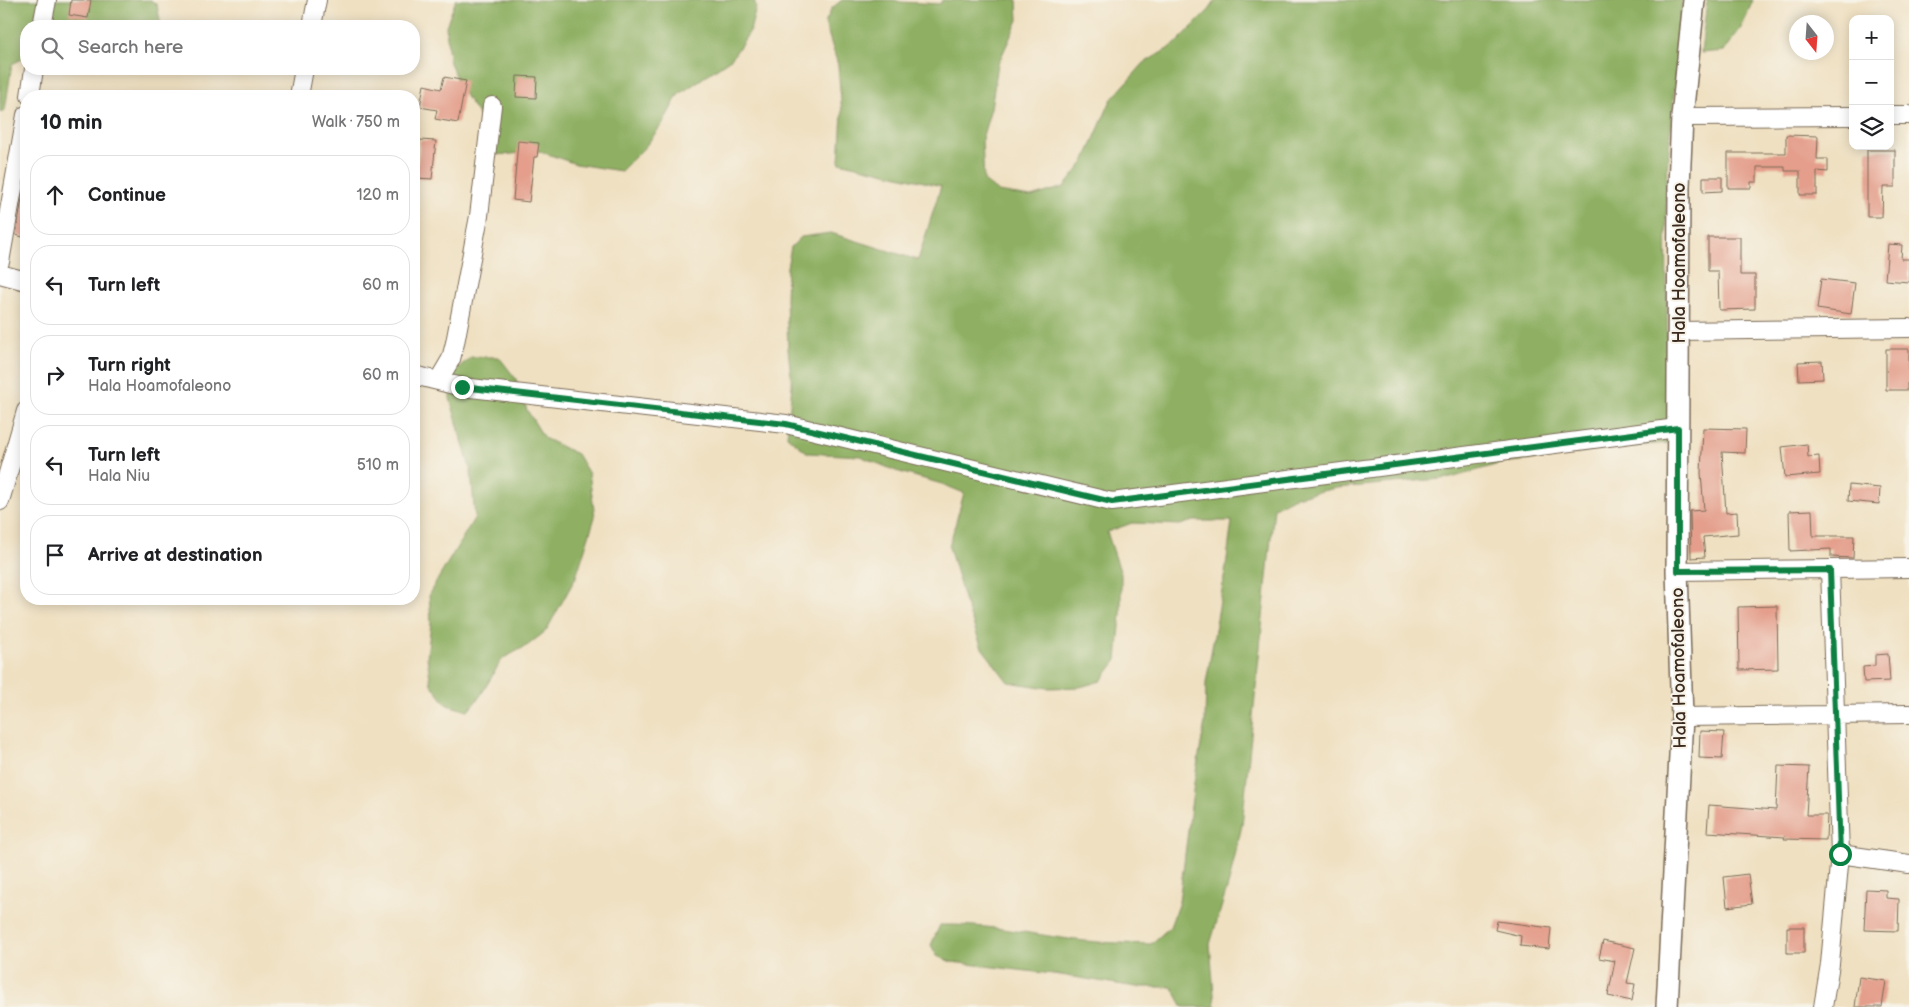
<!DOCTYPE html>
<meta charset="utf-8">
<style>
:root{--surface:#fff;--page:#f2f2f2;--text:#202124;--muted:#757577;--line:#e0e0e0}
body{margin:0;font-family:"Balsamiq Sans",sans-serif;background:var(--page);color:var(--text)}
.controls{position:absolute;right:15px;top:15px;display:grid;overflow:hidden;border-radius:10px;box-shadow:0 2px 12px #0003}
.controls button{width:45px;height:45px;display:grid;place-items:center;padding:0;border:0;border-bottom:1px solid var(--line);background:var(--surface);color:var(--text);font:25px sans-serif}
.compass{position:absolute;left:1789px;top:15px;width:45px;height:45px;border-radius:50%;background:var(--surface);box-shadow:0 2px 12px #0003;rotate:163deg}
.stop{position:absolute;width:15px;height:15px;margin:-11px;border:4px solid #0b8043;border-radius:50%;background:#fff}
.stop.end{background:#0b8043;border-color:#fff;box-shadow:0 1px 5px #0008}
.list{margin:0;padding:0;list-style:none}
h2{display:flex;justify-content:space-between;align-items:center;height:65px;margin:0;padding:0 20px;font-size:21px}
h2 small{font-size:16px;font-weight:400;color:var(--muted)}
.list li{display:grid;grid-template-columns:32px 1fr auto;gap:15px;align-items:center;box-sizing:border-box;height:80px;margin:0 10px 10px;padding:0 10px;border:1px solid var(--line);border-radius:20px}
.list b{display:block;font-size:19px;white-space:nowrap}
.list p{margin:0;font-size:16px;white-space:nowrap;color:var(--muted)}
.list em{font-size:16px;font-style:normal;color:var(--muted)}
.icon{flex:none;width:28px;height:28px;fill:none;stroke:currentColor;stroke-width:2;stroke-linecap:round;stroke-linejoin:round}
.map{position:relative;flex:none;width:1909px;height:1007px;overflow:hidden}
.search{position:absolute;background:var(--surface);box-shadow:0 2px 12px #0003;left:20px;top:20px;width:400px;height:55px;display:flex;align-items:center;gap:12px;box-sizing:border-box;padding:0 18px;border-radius:20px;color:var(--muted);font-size:19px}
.panel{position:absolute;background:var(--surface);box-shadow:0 2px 12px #0003;left:20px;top:90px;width:400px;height:515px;border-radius:20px}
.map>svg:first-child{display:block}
.forest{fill:#8fb064;stroke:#656d41}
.building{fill:#e49e8b}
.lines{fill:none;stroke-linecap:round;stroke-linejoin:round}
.minor-casing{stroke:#7a6a57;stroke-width:20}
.tertiary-casing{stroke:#7a6a57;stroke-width:24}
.minor{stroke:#fff;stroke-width:18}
.tertiary{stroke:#fff;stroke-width:21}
.route{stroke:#0b8043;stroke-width:6}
.labels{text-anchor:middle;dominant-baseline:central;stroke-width:4;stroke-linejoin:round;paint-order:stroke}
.street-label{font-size:18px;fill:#3b2a1e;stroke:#f7f3e8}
</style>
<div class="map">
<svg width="1909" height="1007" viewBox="0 0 1909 1007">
<rect width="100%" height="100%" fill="#f7f3e8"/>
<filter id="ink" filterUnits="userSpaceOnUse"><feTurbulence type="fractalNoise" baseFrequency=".02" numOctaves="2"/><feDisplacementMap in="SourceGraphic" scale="10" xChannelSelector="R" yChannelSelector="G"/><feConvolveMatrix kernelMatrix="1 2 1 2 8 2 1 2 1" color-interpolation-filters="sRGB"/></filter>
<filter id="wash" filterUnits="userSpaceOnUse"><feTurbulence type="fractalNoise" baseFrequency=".0096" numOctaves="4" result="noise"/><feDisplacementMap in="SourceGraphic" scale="20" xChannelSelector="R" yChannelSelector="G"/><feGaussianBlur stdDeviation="1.12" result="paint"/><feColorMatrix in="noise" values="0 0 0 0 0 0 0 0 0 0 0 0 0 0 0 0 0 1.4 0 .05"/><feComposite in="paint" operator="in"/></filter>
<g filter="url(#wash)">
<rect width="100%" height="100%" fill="#efe0c1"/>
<path class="forest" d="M0,0H151L157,5L161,26H26V57L12,64L5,110L0,112Z
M456,0H754L756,7L750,31L732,58L678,95L663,123L645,147L621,171L576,164L539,151L512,154L491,155L482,120L459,86L449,60L446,26Z
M842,0H894L901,2L940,4L942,0H1017L1018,20L998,64L991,108L982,139L984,181L998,192L1031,197L1064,187L1084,162L1111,100L1144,63L1174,45L1210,9L1215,0H1682L1666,183L1668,443L1600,449L1554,457L1502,463L1451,478L1336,488L1295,497L1274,508L1242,825L1229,882L1210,944L1215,1007H1183L1172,987H1136L1061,975L951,962L937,956L931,945L940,925C982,924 1021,932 1062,938C1092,943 1122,943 1151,944L1170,927L1179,902L1194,783L1205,722L1206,683L1226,566L1232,521H1193L1180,525L1132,523L1107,532L1121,574V614L1117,660L1101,681L1080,687L1048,688L1008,682L982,648L965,602L949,547L964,493L942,484L896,471L860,456L808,453L787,436L792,385L788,349L786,300L787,267L791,247L801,237L831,233L918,260L941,186L839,162L842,114L838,65L825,23L832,8Z
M1707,0H1753L1741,28L1724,51L1701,53Z
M471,357H499L516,379L527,410L544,438L577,454L589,474L595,517L576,577L546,631L528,645L502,659L481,695L468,711L447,705L431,684L427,657L431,623L429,594L475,517L471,472L450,398V375Z"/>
<g id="blocks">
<path class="building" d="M71,0H91L88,18L69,15Z
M517,76L537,77L536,98L516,97Z
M444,77L466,81L458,123L435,119L437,110L420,107L424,85L441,89Z
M1786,135L1818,136L1817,159H1828V172L1817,171V195H1800V171H1785V167H1757V182H1751V188H1728V153H1786Z
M420,140L436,141L432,179L416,178Z
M518,141L539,143L537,157H534L529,202L513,200Z
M1867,150H1895V187H1883L1882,217H1867Z
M1703,177H1722V191L1703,192Z
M23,193L26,194V238L16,235Z
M1708,237H1740V275H1755V309L1719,310L1718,271H1708Z
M1888,244L1902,245L1901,259H1909V282L1885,280Z
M1821,279L1855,283L1851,314L1817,309Z
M1886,349H1909V383H1907V390H1886Z
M1822,361L1823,379L1799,380L1798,362Z
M1703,428L1746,429L1745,453L1722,452L1726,513L1737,512L1738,534L1703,537L1705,557L1691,558L1690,511L1704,510L1701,473Z
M1807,444L1808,457L1819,456L1820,474L1785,477L1782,447Z
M1849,485L1880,488L1879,504L1848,501Z
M1812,510L1813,536H1854L1853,558L1831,557V549L1790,551L1789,511Z
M1777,606L1778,669L1739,670L1738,607Z
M1888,654L1890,681L1864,682L1863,667L1875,666V655Z
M1700,731L1724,732L1722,759L1699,758Z
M1778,766L1809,767L1806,815H1827L1826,840L1784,839L1785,837L1707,832L1709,805L1776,810Z
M1748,874L1752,904L1727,907L1724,877Z
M1866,889L1886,890V898L1899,899L1898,931L1864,930Z
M1497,921L1551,928L1549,949L1520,946L1521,936L1495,930Z
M1787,927H1804V953H1787Z
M1603,941L1635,948L1627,983L1635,984L1632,1001L1608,996L1615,961L1599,958Z
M1859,977L1886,981L1882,1007H1855Z"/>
</g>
</g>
<g filter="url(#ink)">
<use href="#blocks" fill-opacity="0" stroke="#7a6a57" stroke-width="1"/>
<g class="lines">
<defs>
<path id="minor" d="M42,26L47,0
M312,26L317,0
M30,96L34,69
M299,96L304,69
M1890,115H1909
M1682,117L1853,116
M0,262L26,115
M0,274L26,281
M1679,331L1909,328
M414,375L462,387L786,424L1112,502L1677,428
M438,381L451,359L455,343L479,216L492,106
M0,501L26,411
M1677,571L1909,568
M1682,717L1909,714
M1840,854L1909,864
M1823,1007L1830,964L1840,854L1830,569"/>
<path id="tertiary" d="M1667,1007L1682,717L1677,571L1679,186L1682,117L1694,0"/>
</defs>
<use href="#minor" class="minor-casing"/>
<use href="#tertiary" class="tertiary-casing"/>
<use href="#minor" class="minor"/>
<use href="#tertiary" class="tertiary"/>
</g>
</g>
<g class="lines" filter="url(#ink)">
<path class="route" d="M462,387L786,424L1112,502L1678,428V571L1830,570L1840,854"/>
</g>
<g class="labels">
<g class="street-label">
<text transform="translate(1679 263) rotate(-90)">Hala Hoamofaleono</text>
<text transform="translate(1679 668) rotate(-91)">Hala Hoamofaleono</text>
</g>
</g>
</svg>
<div class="controls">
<button>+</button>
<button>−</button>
<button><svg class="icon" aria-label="layers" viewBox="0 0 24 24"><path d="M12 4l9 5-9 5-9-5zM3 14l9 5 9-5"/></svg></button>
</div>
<svg class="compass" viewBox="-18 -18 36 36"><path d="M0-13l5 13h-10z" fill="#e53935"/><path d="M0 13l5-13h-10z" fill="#757577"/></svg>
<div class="stop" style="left:1840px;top:854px"></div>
<div class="stop end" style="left:462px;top:387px"></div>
<div class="search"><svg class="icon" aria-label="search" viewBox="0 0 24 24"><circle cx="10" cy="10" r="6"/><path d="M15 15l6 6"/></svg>Search here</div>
<section class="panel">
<h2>10 min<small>Walk · 750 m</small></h2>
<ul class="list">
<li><svg class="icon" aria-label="ahead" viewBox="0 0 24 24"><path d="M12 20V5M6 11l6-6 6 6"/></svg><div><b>Continue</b></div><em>120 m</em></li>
<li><svg class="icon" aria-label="left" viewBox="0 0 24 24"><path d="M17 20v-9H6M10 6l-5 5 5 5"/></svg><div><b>Turn left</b></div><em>60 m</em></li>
<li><svg class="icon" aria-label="right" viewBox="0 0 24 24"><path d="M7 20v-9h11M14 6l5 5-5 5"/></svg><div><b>Turn right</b><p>Hala Hoamofaleono</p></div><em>60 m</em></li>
<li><svg class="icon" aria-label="left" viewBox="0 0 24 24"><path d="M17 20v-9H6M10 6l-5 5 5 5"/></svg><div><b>Turn left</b><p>Hala Niu</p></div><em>510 m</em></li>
<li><svg class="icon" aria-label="arrive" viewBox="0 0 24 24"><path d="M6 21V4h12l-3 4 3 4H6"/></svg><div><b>Arrive at destination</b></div></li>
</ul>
</section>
</div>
